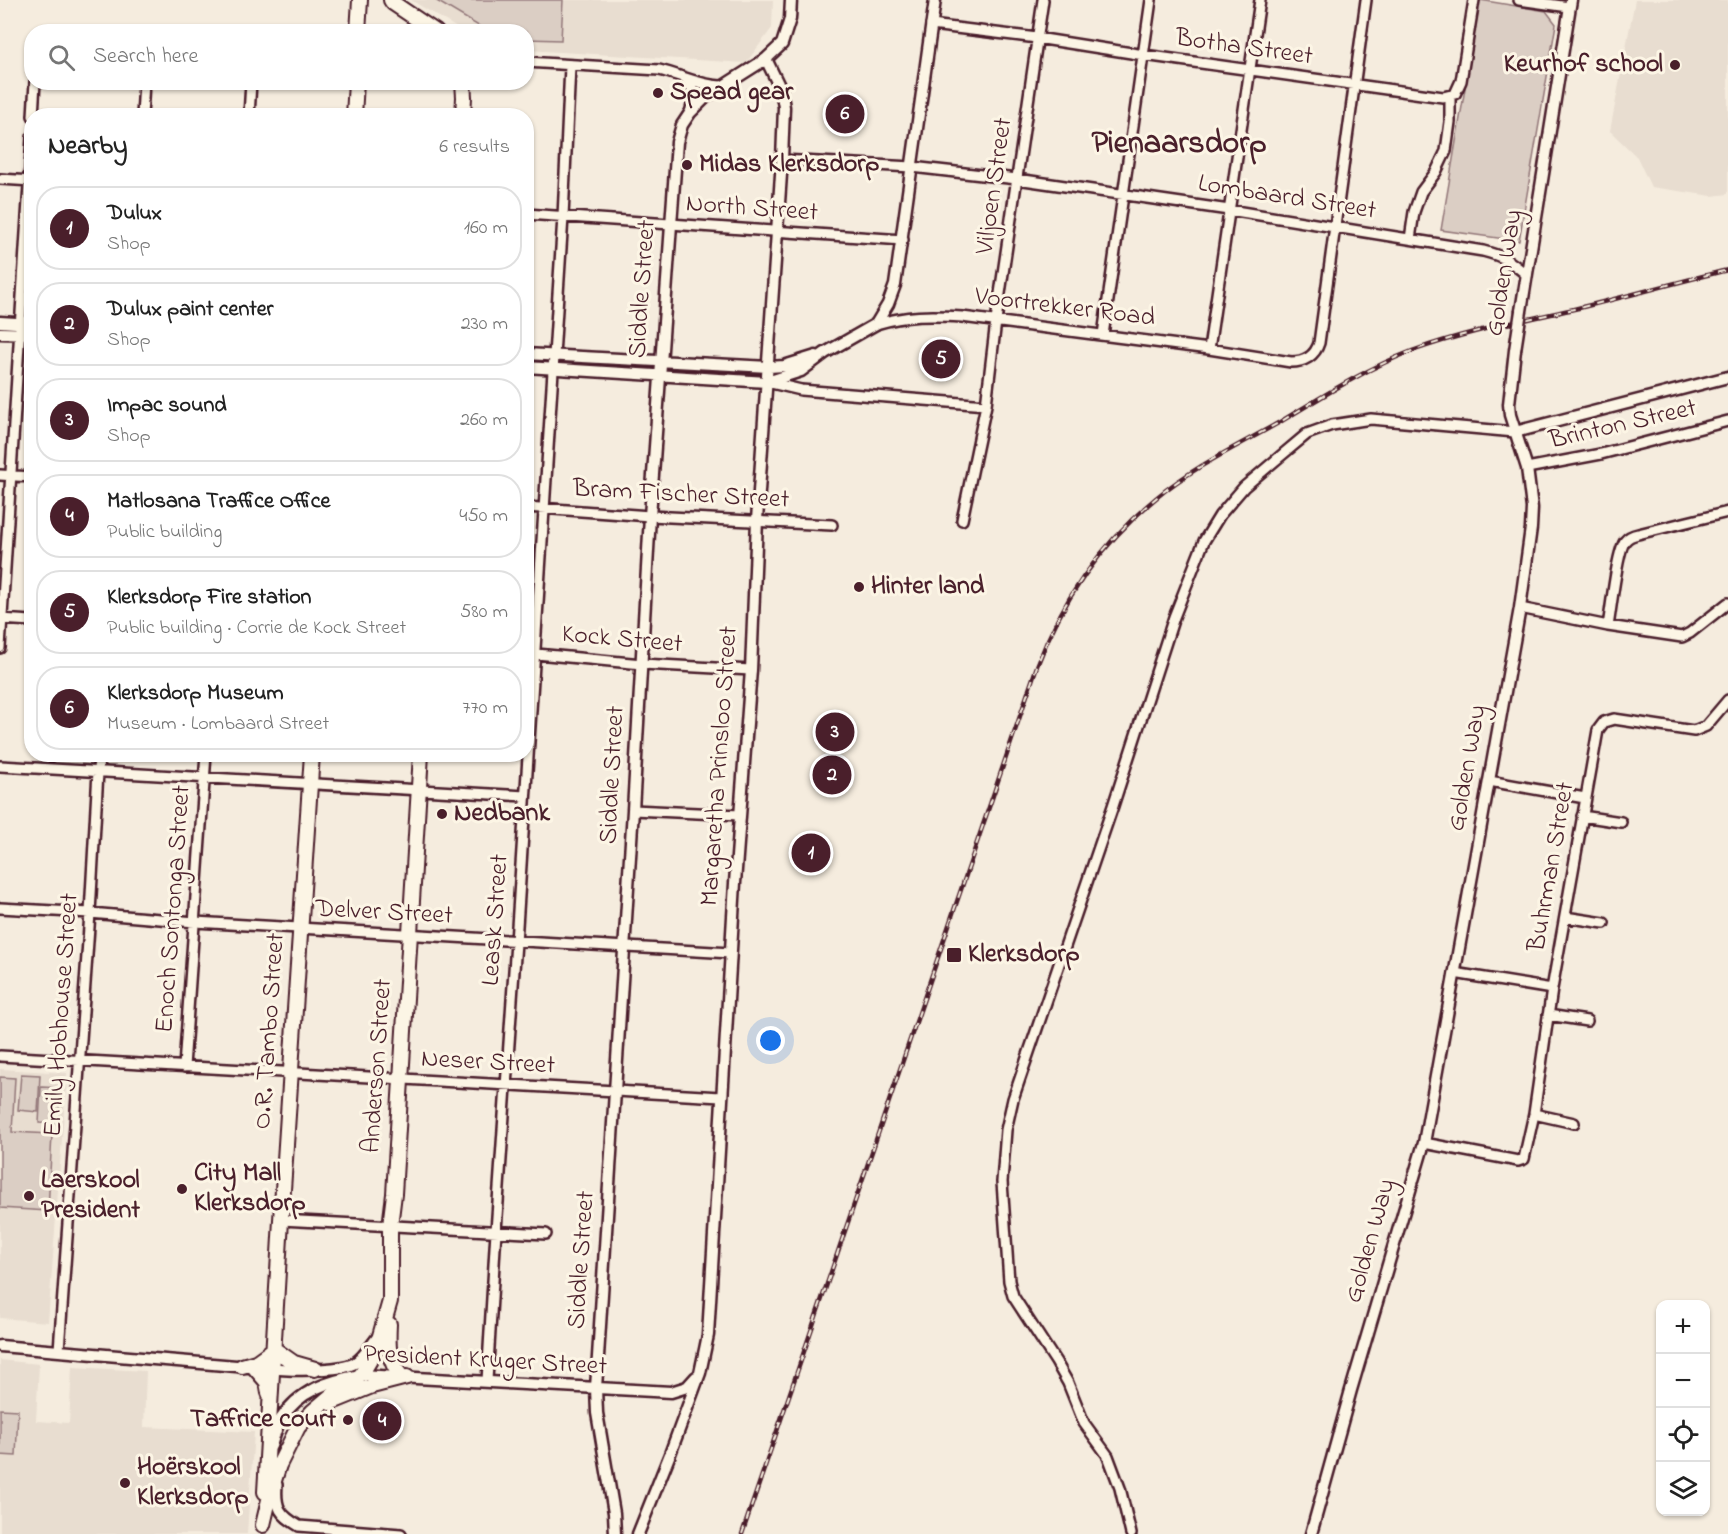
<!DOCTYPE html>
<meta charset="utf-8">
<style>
:root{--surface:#fff;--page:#f2f2f2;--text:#222;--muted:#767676;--line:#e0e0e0;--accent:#4a1f2b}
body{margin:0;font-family:"Indie Flower",sans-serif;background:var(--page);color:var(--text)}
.controls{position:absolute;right:18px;bottom:18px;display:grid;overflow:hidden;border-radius:12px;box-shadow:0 2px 4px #0004}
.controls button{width:54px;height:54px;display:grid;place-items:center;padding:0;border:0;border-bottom:2px solid var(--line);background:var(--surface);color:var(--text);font:30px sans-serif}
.you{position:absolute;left:771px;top:1041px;width:21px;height:21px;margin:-15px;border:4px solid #fff;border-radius:50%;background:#1a73e8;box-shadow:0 0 0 9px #1a73e833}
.badge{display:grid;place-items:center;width:39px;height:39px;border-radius:50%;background:var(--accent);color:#fff;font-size:20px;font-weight:700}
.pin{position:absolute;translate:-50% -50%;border:3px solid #fff;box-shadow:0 2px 6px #0006}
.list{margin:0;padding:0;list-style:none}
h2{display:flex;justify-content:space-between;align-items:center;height:78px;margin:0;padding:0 24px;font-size:26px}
h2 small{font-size:20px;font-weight:400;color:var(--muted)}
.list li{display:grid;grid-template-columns:39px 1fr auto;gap:18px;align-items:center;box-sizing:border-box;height:84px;margin:0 12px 12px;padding:0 12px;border:2px solid var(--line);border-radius:24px}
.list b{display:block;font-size:22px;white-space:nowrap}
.list p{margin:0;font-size:20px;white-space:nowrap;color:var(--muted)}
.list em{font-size:20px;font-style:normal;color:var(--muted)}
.icon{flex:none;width:33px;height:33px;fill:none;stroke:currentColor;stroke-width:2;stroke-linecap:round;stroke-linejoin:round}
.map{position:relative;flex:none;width:1728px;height:1534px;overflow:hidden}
.search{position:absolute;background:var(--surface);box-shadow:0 2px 4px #0004;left:24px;top:24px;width:510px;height:66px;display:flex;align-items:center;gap:15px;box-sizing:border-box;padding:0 21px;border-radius:24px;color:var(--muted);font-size:22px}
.panel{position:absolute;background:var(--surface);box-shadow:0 2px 4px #0004;left:24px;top:108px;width:510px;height:654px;border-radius:24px}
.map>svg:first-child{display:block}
.built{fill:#e8ddd0}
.green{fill:#dbcec4;stroke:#927678;stroke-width:1.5}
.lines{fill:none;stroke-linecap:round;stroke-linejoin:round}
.minor-casing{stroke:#4a1f2b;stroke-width:14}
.tertiary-casing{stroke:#4a1f2b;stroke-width:15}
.primary-casing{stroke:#4a1f2b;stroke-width:18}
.minor{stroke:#fcf5e5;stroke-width:9}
.tertiary{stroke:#fcf5e5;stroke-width:10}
.primary{stroke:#fcf5e5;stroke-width:14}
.rail-casing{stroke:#4a1f2b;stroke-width:4.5}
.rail{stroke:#fcf5e5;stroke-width:2;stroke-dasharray:7;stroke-linecap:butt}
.tertiary-bridge-casing{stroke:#4a1f2b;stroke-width:15;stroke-linecap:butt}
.tertiary-bridge{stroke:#fcf5e5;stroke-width:10}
.poi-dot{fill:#4a1f2b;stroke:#fcf5e5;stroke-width:2}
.labels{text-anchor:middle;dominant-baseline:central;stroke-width:6;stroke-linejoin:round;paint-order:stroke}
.street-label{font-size:26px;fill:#4a1f2b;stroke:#fcf5e5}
.poi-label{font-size:26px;font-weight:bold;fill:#4a1f2b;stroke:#fcf5e5;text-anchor:start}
.district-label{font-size:32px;font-weight:bold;fill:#4a1f2b;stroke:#fcf5e5}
</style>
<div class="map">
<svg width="1728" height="1534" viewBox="0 0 1728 1534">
<rect width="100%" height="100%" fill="#f5ecde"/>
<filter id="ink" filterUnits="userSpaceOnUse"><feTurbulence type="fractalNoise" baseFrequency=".0167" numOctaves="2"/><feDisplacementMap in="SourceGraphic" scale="12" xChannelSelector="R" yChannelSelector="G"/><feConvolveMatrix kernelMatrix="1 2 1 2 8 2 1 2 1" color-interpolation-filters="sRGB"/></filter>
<g filter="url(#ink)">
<path class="built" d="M411,0H773L772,28L746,63L527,50L526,32L462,31Z
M1635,0H1728V194L1712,196L1651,187L1637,157L1610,131Z
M0,1069L67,1073L48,1322L0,1318Z
M0,1360L39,1364L36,1421L69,1423L72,1367L146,1371L144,1427L254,1432L247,1534H0Z"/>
<path class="green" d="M435,0H563L561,40L527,39L526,32L487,31Z
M1480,0L1546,11L1556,24L1519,241L1441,230Z
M21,1074L40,1075L38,1112L18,1110Z
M0,1077L15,1078L12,1132L52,1134L48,1211L0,1208Z
M41,1087L61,1088L58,1124L39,1123Z
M0,1409L18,1410L16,1456L0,1455Z"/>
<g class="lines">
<defs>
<path id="minor" d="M1519,0L1569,7
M931,25L1037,38L1144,55L1443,97L1455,94L1461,81L1474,0
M526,62L659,70C681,75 698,85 721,86
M686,79C696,92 694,98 690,113
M33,116L35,82
M142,116L144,82
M249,116L251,82
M782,160L912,167L1017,179L1229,210L1483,251C1504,256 1511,262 1527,275
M0,179L32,181
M526,214L903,240
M1410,239L1414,212L1421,192L1436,172L1446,151L1450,122V97
M876,324C907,315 930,315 962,317L1209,349L1291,362C1304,362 1315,356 1319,343L1366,0
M1103,335L1151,0
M1209,349L1260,0
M767,382L801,390L986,405
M1527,468L1601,454L1728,421
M0,475L32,477
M526,507L650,516L832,525
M962,520L986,405L996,321L1043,0
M1520,608L1608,626L1682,637L1690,633L1728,603
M0,619L32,621
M1608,626C1611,610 1617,551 1625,541C1629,536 1633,535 1638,534L1728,512
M0,648L32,137
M526,653L642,664L751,670
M0,766L525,796
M1489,781L1585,798
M633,810L740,815
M1582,816L1621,822
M0,908L90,913L195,922L731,953
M1565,917L1604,923
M1454,973L1552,989
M1548,1015L1587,1021
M0,1056L721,1097
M184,1067L206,754
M1534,1114L1574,1123
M1424,1143L1518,1161L1524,1159L1534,1114L1552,989L1598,730L1604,722L1614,719L1694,731L1706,726L1728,700
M281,1220L546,1234
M59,1350L90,913L99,754
M487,1381L496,1231L516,942L563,217L570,66
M277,1485C275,1508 280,1515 299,1526L401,1534
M1131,1534L1120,1488L1108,1456L1084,1423L1068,1383L1056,1362L1013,1296L1009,1281L1002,1182L1006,1130L1013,1099L1113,806L1174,617L1204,541L1220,515L1244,487L1283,454L1307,434L1332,425L1371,419L1515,432"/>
<path id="tertiary" d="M1521,311L1571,0
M0,322L32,324
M0,333L32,334
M526,354L769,367L784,366L816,356
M526,367L767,382L801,371L825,353L876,324L888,304L895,285L935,0
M1515,432L1728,377
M0,1346L248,1367
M266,1368C285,1370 340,1372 355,1363C364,1357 370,1347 377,1338
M271,1446C274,1437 276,1427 281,1419C299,1390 329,1381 361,1375L671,1392L687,1387L696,1377
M615,1534L614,1513L597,1413L596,1388L633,810L650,516L677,142L682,125L690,113L706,97L766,59L782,44L790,19L791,0
M638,1534L670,1454L700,1373L708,1335L735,883L751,670L757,520L782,160L784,107L781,90L766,59
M1311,1534L1351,1390L1424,1143L1520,608L1531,528L1532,508L1527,468L1510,415L1509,404L1515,350"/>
<path id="primary" d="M391,0L393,3L436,32
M358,32L360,0
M354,116L356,82
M463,116L464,97L463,82
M389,1324C388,1344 387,1361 402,1377
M242,1366L256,1362L274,1349L294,1363L315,1369
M254,1367L267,1382L269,1393
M330,1403L372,1386L407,1377
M265,1492L281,1220L312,754
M263,1525L272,1487L279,1465L298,1427L313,1411L333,1394L361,1375L376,1350L390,1301V1226L394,1194L421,754"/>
</defs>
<use href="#minor" class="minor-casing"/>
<use href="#tertiary" class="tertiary-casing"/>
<use href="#primary" class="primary-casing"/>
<use href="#minor" class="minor"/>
<use href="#tertiary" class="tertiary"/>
<use href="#primary" class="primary"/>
<defs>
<path id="rail" d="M742,1534L1037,666C1062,599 1101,544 1156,498C1193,467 1238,446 1280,422C1323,396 1365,369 1412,351C1464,332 1520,321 1574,309C1626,297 1676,282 1728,270"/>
</defs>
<use href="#rail" class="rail-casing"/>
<use href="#rail" class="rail"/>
<defs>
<path id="tertiary-bridge" d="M1515,350L1521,311"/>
</defs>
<use href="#tertiary-bridge" class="tertiary-bridge-casing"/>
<use href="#tertiary-bridge" class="tertiary-bridge"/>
</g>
</g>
<g class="poi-dot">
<circle cx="1675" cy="65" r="6"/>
<circle cx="658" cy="93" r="6"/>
<circle cx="687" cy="165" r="6"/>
<circle cx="859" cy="587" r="6"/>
<circle cx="442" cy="814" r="6"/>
<rect x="946" y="947" width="16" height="16" rx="3"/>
<circle cx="182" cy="1189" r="6"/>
<circle cx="29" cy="1196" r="6"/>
<circle cx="348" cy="1420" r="6"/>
<circle cx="125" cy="1483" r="6"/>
</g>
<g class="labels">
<g class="street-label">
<text transform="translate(1244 48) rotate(8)">Botha Street</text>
<text transform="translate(995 186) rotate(-82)">Viljoen Street</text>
<text transform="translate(1287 198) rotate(9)">Lombaard Street</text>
<text transform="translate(752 209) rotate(4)">North Street</text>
<text transform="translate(1505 273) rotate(-81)">Golden Way</text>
<text transform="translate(643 289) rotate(-86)">Siddle Street</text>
<text transform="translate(1065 308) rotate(7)">Voortrekker Road</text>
<text transform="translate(1623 425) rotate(-13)">Brinton Street</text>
<text transform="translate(681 495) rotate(3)">Bram Fischer Street</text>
<text transform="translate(622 640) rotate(5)">Kock Street</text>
<text transform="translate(720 766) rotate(-86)">Margaretha Prinsloo Street</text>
<text transform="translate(1468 768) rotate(-80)">Golden Way</text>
<text transform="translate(613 775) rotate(-87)">Siddle Street</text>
<text transform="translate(1552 867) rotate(-80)">Buhrman Street</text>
<text transform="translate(174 909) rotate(-86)">Enoch Sontonga Street</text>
<text transform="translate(384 913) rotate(3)">Delver Street</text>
<text transform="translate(496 920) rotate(-86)">Leask Street</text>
<text transform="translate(62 1015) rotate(-86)">Emily Hobhouse Street</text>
<text transform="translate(270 1031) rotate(-86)">O.R. Tambo Street</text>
<text transform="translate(488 1063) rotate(3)">Neser Street</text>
<text transform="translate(378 1066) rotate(-86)">Anderson Street</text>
<text transform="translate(1371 1241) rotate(-74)">Golden Way</text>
<text transform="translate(582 1260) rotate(-86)">Siddle Street</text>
<text transform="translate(485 1361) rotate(3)">President Kruger Street</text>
</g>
<g class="poi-label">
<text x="1663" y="65" text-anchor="end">Keurhof school</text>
<text x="670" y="93">Spead gear</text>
<text x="699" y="165">Midas Klerksdorp</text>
<text x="871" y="587">Hinter land</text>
<text x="454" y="814">Nedbank</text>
<text x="968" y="955">Klerksdorp</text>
<text x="194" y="1174">City Mall<tspan x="194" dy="30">Klerksdorp</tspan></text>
<text x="41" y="1181">Laerskool<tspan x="41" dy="30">President</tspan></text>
<text x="336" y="1420" text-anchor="end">Taffrice court</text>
<text x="137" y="1468">Hoërskool<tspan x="137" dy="30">Klerksdorp</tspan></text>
</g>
<g class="district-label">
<text x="1179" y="144">Pienaarsdorp</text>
</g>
</g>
</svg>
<div class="controls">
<button>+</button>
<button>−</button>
<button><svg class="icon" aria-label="locate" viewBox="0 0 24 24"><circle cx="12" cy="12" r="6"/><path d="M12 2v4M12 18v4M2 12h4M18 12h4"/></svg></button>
<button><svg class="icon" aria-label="layers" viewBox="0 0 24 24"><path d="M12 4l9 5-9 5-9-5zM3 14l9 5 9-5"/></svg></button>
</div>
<div class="you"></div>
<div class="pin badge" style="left:811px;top:853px">1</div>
<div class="pin badge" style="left:832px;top:775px">2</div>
<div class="pin badge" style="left:835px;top:732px">3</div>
<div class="pin badge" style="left:382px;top:1421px">4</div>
<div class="pin badge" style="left:941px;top:359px">5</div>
<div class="pin badge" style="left:845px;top:114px">6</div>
<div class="search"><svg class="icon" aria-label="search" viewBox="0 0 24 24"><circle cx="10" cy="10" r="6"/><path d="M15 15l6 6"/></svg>Search here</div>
<section class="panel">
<h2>Nearby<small>6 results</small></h2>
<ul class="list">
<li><span class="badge">1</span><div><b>Dulux</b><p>Shop</p></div><em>160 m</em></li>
<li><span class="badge">2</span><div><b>Dulux paint center</b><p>Shop</p></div><em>230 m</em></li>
<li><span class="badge">3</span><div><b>Impac sound</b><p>Shop</p></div><em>260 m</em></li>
<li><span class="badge">4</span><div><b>Matlosana Traffice Office</b><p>Public building</p></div><em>450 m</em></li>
<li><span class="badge">5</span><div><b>Klerksdorp Fire station</b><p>Public building · Corrie de Kock Street</p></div><em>580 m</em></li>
<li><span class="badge">6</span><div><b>Klerksdorp Museum</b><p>Museum · Lombaard Street</p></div><em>770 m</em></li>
</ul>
</section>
</div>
